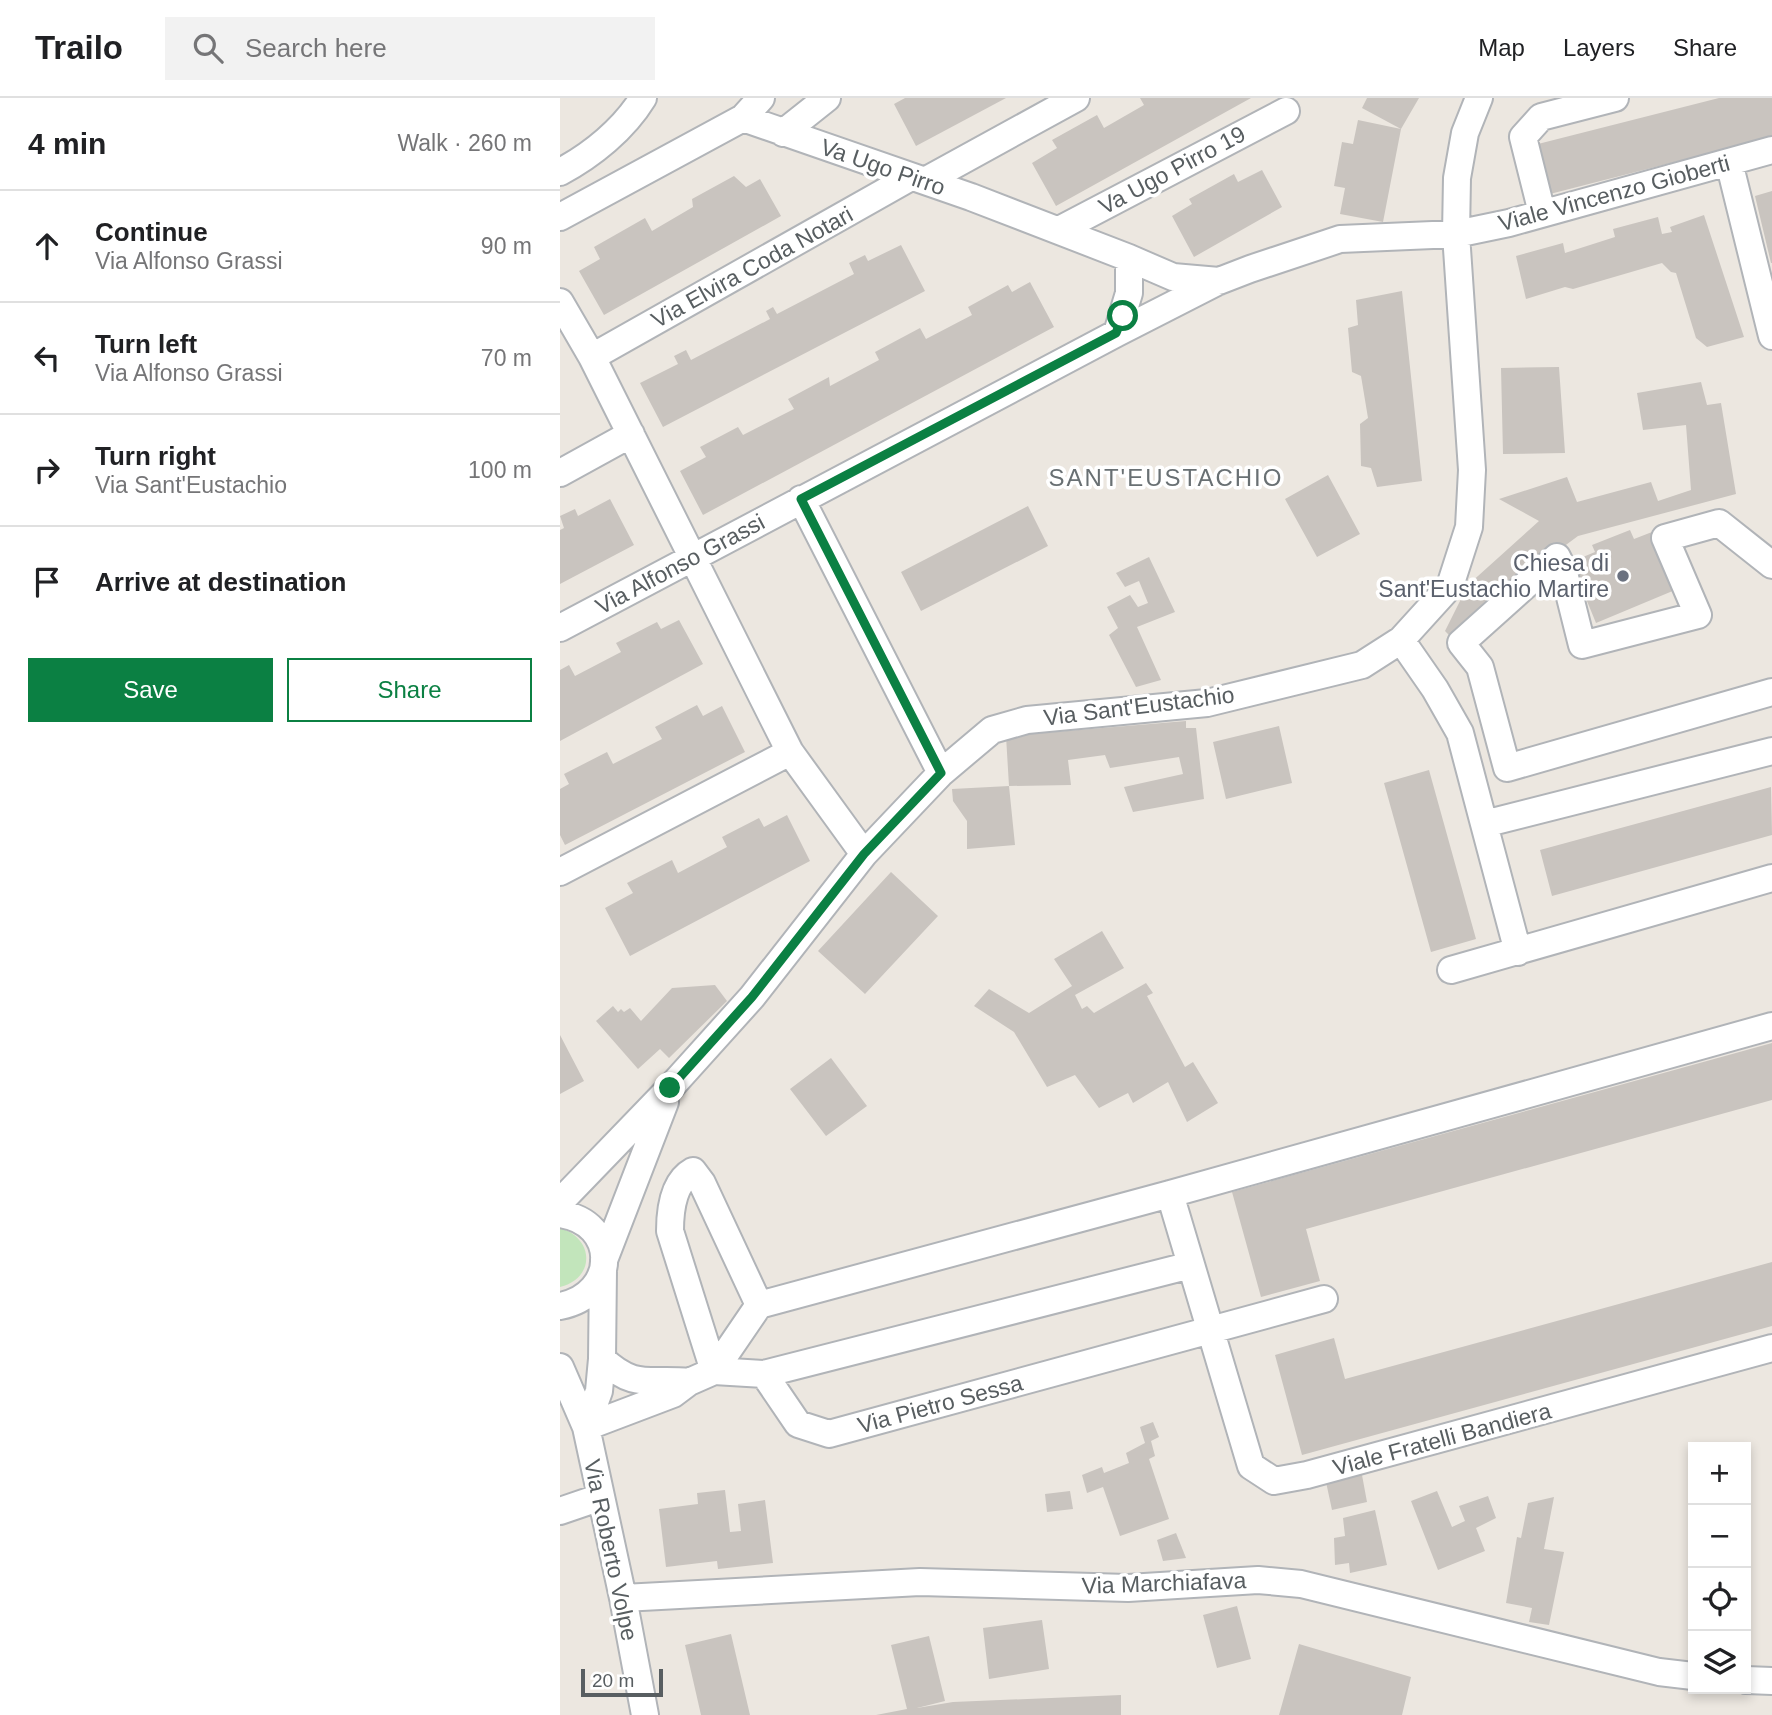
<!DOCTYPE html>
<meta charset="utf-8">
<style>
:root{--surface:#fff;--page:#f2f2f2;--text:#202124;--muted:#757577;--line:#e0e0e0;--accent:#0b8043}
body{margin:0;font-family:Helvetica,sans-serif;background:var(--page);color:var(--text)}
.controls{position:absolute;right:21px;bottom:21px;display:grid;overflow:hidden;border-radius:0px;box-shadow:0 4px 10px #0003}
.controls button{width:63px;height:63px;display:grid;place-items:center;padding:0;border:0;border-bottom:2px solid var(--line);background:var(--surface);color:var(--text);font:35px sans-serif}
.scale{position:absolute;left:21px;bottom:18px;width:82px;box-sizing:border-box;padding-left:7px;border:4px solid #585e61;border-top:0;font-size:19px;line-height:24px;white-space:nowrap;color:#585e61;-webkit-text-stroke:5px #fff;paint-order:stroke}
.stop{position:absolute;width:21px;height:21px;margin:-16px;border:5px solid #0b8043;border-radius:50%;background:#fff}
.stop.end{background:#0b8043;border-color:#fff;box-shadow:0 2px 7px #0008}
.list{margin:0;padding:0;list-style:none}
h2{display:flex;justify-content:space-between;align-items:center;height:91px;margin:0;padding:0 28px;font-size:30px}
h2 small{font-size:23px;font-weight:400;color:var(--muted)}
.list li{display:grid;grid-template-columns:46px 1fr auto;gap:21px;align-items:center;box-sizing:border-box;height:112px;padding:0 28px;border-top:2px solid var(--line)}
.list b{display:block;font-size:26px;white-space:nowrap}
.list p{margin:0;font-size:23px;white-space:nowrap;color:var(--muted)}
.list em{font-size:23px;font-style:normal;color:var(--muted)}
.actions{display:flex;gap:14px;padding:21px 28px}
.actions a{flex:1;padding:16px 0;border:2px solid var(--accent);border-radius:0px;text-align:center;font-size:24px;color:var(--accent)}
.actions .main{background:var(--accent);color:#fff}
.icon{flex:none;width:38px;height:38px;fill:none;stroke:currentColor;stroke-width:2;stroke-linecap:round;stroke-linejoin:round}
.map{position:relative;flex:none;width:1212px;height:1617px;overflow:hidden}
header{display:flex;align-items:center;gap:42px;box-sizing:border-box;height:98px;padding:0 35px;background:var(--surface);border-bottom:2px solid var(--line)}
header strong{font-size:33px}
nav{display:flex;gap:38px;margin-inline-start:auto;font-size:24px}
.search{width:490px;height:63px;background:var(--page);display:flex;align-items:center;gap:18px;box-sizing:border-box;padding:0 24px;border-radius:0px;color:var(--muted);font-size:26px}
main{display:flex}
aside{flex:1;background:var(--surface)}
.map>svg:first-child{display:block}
.green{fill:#c2e5bb}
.building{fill:#c9c4bf}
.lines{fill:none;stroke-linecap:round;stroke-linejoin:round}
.minor-casing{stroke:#b1b4b8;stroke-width:30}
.minor{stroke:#fff;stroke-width:26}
.route{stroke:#0b8043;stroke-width:9}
.worship-dot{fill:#6b7280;stroke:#fff;stroke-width:2.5}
.labels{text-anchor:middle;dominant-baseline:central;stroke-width:7;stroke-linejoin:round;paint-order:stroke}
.street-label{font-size:23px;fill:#585e61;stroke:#fff}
.worship-label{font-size:23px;fill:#5b616d;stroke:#fff;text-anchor:end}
.neighbourhood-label{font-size:24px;letter-spacing:2px;fill:#697073;stroke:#fff}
</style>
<header>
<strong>Trailo</strong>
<div class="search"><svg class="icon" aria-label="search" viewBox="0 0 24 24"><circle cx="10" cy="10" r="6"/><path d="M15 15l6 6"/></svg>Search here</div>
<nav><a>Map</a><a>Layers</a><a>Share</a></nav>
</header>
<main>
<aside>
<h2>4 min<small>Walk · 260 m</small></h2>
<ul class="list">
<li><svg class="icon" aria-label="ahead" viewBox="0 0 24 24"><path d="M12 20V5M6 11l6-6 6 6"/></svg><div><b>Continue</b><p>Via Alfonso Grassi</p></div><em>90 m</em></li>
<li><svg class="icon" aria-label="left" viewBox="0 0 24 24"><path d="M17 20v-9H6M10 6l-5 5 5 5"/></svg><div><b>Turn left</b><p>Via Alfonso Grassi</p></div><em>70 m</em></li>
<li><svg class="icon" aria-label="right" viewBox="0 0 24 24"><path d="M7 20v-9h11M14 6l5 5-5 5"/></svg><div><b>Turn right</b><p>Via Sant'Eustachio</p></div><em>100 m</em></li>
<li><svg class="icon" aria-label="arrive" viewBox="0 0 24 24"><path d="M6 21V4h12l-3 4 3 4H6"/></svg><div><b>Arrive at destination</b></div></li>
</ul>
<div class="actions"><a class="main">Save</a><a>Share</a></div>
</aside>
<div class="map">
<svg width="1212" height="1617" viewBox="0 0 1212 1617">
<rect width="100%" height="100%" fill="#ece7e0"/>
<path class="green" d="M0,1130C34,1140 36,1180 0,1189Z"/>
<path class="building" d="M345,0H446L356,48L334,6Z
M580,0H691L496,108L472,65L497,50L492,42L537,17L544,30L584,7Z
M807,0H859L841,31L802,10Z
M1159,0H1212V39L986,97L974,47Z
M798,22L841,31L823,124L780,116L785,90L774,88L782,44L793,46Z
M702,72L722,109L634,159L612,118L632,106L629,101L674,76L678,84Z
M174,78L186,89L200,81L221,118L44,217L19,173L40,161L34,149L85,120L92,133L133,109L132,101Z
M1212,93V165H1211L1195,98Z
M1144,117L1184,239L1147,249L1136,240L1116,175L1111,174L1102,165L1013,191L1005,189L966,201L956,158L1003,145L1005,155L1055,139L1053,131L1098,119L1102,136L1112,134L1110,129Z
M341,147L365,193L103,329L80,285L118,266L114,258L126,252L131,262L210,221L206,213L213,209L217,216L294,176L289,165L305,157L308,163Z
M470,184L494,229L143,417L120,373L146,359L140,349L178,329L183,337L234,311L228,301L269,279L270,288L319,262L315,254L360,230L366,241L412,217L408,209L448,187L452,194Z
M842,193L862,383L817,389L811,370L801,368L800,326L808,320L801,278L792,274L788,230L798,227L796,202Z
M999,269L1005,355L943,356L941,270Z
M1141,284L1147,307L1161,305L1176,396L1018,438L952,487L895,543L885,533L908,487L979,423L939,401L1007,379L1017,404L1091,384L1098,403L1131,392L1126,327L1083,332L1077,295Z
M768,377L800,436L757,459L725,401Z
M50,401L74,447L0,486V432L4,430L0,418L15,411L18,418Z
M468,408L488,448L361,513L341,474Z
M1070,432L1074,441L1092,434L1115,492L1036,525L1011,464L1035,454L1032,447Z
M589,459L615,514L577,529L601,582L576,589L549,537L558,530L547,509L570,497L578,509L588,505L579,483L565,489L556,475Z
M119,522L143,566L0,643V572L9,567L15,578L61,554L56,545L97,524L101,531Z
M137,607L143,618L162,608L185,654L5,747L0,737V691L9,686L4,676L47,654L53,666L102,641L95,629Z
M626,623V630H636L644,701L573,714L564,689L623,676L619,659L550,670L545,657L508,662L511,687L449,688L446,638Z
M719,628L732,685L666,701L653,644Z
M869,672L916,841L871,854L824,685Z
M449,688L455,747L407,751V723L393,703L392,691Z
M1211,689L1212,737L992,798L980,752Z
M227,717L250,763L70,858L45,810L73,795L67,785L112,762L118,775L167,749L162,739L199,720L204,729Z
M331,774L378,818L305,896L258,853Z
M542,833L564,870L515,897L522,911L527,908L534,915L586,885L593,895L587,898L625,969L633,964L658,1005L627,1024L608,984L573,1005L568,995L539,1010L515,977L487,989L454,934L414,908L429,891L469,915L512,888L494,861Z
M155,887L167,903L109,960L100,951L78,971L36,923L53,908L58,914L61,911L64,914L70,910L81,923L112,890Z
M0,937L24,983L0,996Z
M1212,945V1002L746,1131L760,1183L701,1199L672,1094Z
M271,960L307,1008L266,1038L230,991Z
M1212,1164V1228L742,1357L715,1257L774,1240L785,1281Z
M593,1324L599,1339L591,1343L595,1358L589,1361L609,1421L560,1438L543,1389L527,1395L522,1377L542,1369L544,1375L569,1365L566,1355L585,1345L580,1329Z
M802,1377L807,1404L772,1412L766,1384Z
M165,1392L170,1434L181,1433L178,1406L205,1402L213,1465L158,1471L157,1463L106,1469L99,1411L138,1406L137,1395Z
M510,1393L513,1411L487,1414L485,1396Z
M877,1393L892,1429L905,1423L899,1408L928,1398L936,1420L916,1430L925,1453L878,1472L851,1403Z
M994,1399L984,1451L1004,1454L989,1527L969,1524L972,1510L946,1505L957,1439L961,1440L968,1405Z
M815,1412L827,1467L790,1475L789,1465L775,1467L774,1440L785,1438L783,1420Z
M616,1435L626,1460L603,1463L597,1442Z
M677,1508L691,1561L657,1570L643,1517Z
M482,1522L489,1571L429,1581L423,1530Z
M171,1536L190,1617H141L125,1547Z
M369,1538L385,1603L357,1610L393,1604L561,1597V1617H316L347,1611L331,1547Z
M739,1546L851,1579L842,1617H719Z"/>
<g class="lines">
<defs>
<path id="minor" d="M183,20L201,0
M223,35L267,0
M1169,64L1212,238
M0,74C32,57 64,31 83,0
M365,83L516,0
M982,115L963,39L981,19L1055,0
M0,119L183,20L411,99L569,160L613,179L659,183
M499,132L726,13
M0,204L32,259L230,654L304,756
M557,235L569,195V160
M32,259L351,79
M0,375L71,336
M241,401L381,675
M1212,467L1159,425L1105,440L1138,517L1022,547L1003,471L997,459L901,545L920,569L947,670L1212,594
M0,530L557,235L659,183L690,171L780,141L896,136L949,125L1212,52
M841,542L875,591L900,635L924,726L1212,653
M924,726L958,854
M0,774L230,654
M891,872L1212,780
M610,1096L691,1368L714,1383L747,1377L1212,1250
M0,1104L110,990L192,899L304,756L381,675L432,632L467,622L647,605L802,567L841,542L890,488L909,429L912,372L896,136L897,80L905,35L919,0
M0,1116C59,1124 59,1197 0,1208
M44,1162L105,1004
M42,1261C75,1292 89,1280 129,1284
M0,1269L26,1329L63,1500L85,1617
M154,1273L199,1207L610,1096L1212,928
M154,1273L110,1133C110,1112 113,1084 133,1073L142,1085L199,1207
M204,1276L631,1167
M26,1329L113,1296L129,1284L154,1273L204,1276L238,1326L269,1336L764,1201
M26,1329L39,1293L42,1261L43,1172
M0,1413L41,1399
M63,1500L360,1484L568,1490L698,1482L741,1486L1099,1574L1133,1578
M1186,1582L1212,1583"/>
</defs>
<use href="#minor" class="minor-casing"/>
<use href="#minor" class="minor"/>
</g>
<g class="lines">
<path class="route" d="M110,990L192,899L304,756L381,675L241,401L556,235L563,218"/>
</g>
<circle class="worship-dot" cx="1063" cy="478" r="7"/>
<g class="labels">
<g class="street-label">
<text transform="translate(323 69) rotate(19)">Va Ugo Pirro</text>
<text transform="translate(612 72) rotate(-28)">Va Ugo Pirro 19</text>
<text transform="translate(1054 95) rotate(-15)">Viale Vincenzo Gioberti</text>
<text transform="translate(192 169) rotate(-29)">Via Elvira Coda Notari</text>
<text transform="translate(120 466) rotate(-28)">Via Alfonso Grassi</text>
<text transform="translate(579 608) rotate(-7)">Via Sant'Eustachio</text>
<text transform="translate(380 1306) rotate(-15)">Via Pietro Sessa</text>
<text transform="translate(882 1341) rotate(-15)">Viale Fratelli Bandiera</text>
<text transform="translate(51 1452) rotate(78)">Via Roberto Volpe</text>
<text transform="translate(604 1485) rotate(-2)">Via Marchiafava</text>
</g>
<g class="worship-label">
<text x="1049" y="465">Chiesa di<tspan x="1049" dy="26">Sant'Eustachio Martire</tspan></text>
</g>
<g class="neighbourhood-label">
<text x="606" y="379">SANT'EUSTACHIO</text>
</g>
</g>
</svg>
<div class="controls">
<button>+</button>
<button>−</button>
<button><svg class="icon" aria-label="locate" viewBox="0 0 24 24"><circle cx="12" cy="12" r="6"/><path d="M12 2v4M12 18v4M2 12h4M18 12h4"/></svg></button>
<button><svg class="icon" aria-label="layers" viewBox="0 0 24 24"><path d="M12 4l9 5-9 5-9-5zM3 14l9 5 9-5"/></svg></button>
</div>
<div class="scale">20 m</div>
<div class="stop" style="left:563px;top:218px"></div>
<div class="stop end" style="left:110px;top:990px"></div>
</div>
</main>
